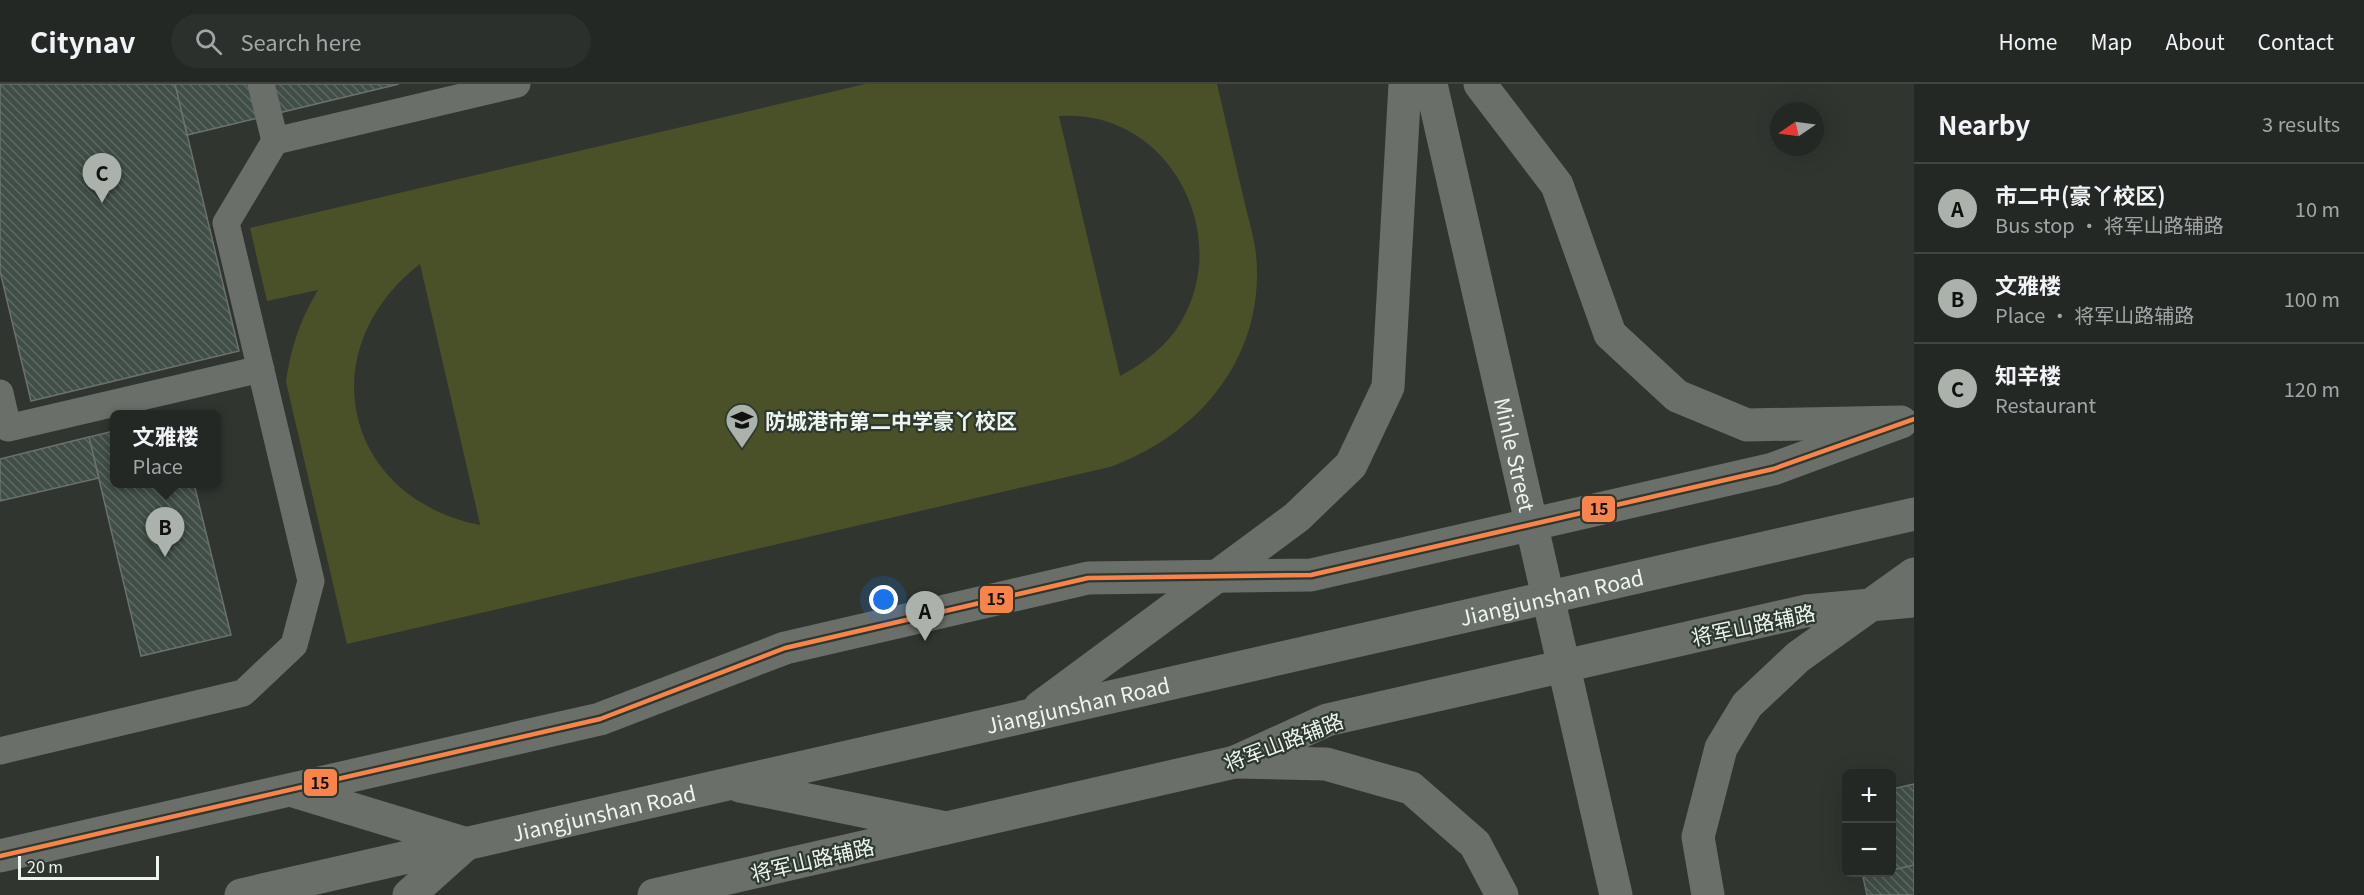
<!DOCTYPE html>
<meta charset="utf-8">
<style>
:root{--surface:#242824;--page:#2c302c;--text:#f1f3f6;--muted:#a3a6a6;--line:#414441;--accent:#abb2ac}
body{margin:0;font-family:Georgia,"Noto Sans SC",serif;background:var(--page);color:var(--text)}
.controls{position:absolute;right:18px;bottom:18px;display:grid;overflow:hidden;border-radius:9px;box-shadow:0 6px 24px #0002}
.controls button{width:54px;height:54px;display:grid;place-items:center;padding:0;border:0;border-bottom:2px solid var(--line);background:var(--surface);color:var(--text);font:30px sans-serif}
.compass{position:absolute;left:1770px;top:18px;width:54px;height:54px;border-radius:50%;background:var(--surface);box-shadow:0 6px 24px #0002;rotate:257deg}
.scale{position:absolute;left:18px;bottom:15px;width:141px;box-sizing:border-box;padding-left:6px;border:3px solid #edf5ef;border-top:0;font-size:16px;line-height:21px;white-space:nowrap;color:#edf5ef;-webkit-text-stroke:4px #2d382f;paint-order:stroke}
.you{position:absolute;left:884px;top:516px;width:21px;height:21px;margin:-15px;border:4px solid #fff;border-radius:50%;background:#1a73e8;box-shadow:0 0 0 9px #1a73e833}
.badge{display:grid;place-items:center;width:39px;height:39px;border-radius:50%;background:var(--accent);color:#111;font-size:20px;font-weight:700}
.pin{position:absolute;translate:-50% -50px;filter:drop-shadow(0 2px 3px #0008)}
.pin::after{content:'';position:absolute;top:32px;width:21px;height:18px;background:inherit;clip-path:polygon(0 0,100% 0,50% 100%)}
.popup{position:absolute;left:110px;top:326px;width:111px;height:78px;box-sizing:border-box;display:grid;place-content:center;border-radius:9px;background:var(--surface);filter:drop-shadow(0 2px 4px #0005);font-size:20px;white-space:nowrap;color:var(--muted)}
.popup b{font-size:22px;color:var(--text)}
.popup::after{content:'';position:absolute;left:50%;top:100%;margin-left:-12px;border:12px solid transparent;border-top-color:var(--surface)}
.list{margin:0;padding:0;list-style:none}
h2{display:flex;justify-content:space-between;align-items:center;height:78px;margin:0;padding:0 24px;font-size:26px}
h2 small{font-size:20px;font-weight:400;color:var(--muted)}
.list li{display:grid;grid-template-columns:39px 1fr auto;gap:18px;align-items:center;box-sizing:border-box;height:90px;padding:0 24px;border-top:2px solid var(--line)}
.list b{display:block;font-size:22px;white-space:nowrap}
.list p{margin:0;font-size:20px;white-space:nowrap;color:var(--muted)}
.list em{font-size:20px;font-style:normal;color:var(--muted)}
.icon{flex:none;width:33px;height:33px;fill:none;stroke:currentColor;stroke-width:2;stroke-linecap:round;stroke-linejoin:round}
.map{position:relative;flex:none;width:1914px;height:811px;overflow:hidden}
header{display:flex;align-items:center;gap:36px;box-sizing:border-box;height:84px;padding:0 30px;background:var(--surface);border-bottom:2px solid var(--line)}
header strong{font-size:28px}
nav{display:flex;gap:33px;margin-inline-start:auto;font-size:21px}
.search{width:420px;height:54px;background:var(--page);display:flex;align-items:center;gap:15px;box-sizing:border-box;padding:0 21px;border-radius:33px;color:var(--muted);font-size:22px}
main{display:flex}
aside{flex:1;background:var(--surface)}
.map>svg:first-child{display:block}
.pitch{fill:#4a5028;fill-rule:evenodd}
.building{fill:url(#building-back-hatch);stroke:#6b716e;stroke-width:1.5}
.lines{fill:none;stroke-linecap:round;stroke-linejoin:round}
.service{stroke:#6b6f69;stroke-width:27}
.minor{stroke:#6b6f69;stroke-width:33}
.tertiary{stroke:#6b6f69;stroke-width:33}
.bus-1-casing{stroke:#2d382f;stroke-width:9}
.bus-1{stroke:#f8844c;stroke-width:4.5}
.labels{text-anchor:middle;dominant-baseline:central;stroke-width:4.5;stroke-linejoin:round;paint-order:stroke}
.poi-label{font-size:21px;font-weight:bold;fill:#edf5ef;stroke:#2d382f;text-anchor:start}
.street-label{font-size:21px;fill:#edf5ef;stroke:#2d382f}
.line-badge{stroke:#2d382f;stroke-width:2}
.pale-badge-label{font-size:16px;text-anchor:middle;font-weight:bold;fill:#111}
</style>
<header>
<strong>Citynav</strong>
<div class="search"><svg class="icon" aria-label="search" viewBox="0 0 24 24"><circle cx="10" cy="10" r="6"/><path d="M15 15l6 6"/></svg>Search here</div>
<nav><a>Home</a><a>Map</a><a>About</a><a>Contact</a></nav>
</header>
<main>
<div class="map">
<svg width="1914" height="811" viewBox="0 0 1914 811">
<defs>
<pattern id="building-back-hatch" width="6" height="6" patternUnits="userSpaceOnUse" patternTransform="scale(1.5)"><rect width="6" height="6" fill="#414e48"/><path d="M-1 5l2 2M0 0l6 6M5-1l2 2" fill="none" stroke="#5d6863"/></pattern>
</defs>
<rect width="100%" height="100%" fill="#303530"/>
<path class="pitch" d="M865,0H1217C1226,39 1235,77 1244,116C1248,134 1254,152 1256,170C1266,271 1201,350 1110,383L347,560L286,298C291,263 300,236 318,206L267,217L250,144ZM1059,32C1167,24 1234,148 1181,238C1167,262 1144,279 1120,292ZM420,180L480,440V441C343,414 310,265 420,180Z"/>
<path class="building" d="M0,0H175L239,267L31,317L0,187Z
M175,0H399L187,51Z
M114,347V400H194L231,551L141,572L89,353Z
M89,353L99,394L0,417V375Z
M89,353L99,394L0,417V375Z
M89,353L99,394L0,417V375Z
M89,353L99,394L0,417V375Z
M89,353L99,394L0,417V375Z
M89,353L99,394L0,417V375Z
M1914,700V781L1892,786V705Z
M1914,781V811H1867L1863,793Z"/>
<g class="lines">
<path class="service" d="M261,0L275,57L517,0
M0,309L8,344L261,285
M0,667L243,609L294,561L311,497L226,139L275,57"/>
<path class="minor" d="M0,772L600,635L785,564L1088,494L1311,491L1773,385L1898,339
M654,811L1235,678L1327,636L1806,527L1914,517"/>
<g class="tertiary">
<path id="s1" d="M1431,0L1616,811"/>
<path d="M1480,0L1557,101L1610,250L1677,312L1747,341L1901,338"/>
<path d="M1040,623L1297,433L1351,381L1388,303L1405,0"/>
<path d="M1235,678L1326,680L1411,704L1475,760L1502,811"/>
<path d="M740,702L946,744"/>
<path d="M290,706L464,759"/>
<path id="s2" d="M241,811L1914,430"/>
<path d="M409,811L464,762"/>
<path d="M1708,811L1698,753L1721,664L1747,621L1798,573L1914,490"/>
</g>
<defs>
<path id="bus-1" d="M0,772L600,635L785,564L1088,494L1311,491L1773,385L1914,335"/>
</defs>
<use href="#bus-1" class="bus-1-casing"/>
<use href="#bus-1" class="bus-1"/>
</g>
<defs>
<symbol id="school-pin" viewBox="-11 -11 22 30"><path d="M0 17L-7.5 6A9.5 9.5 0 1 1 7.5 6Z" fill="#abb2ac" stroke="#2d382f"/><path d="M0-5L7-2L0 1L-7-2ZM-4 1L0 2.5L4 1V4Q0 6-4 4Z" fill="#111"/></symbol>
</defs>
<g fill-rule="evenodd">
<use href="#school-pin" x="723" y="317" width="38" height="52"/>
</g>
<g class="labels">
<g class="poi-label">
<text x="765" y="336">防城港市第二中学豪丫校区</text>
</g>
<g class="street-label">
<text stroke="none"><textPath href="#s1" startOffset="380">Minle Street</textPath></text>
<text stroke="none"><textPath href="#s2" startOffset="1344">Jiangjunshan Road</textPath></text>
<text transform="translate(1753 540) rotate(-12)">将军山路辅路</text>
<text stroke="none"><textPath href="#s2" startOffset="858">Jiangjunshan Road</textPath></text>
<text transform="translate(1283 657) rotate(-21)">将军山路辅路</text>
<text stroke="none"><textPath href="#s2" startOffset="372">Jiangjunshan Road</textPath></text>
<text transform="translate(812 775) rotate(-13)">将军山路辅路</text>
</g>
</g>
<g class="line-badge">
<rect x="1581" y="411" width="35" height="28" rx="6" fill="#f8844c"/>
<rect x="979" y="501" width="35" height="29" rx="6" fill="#f8844c"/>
<rect x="303" y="684" width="35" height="29" rx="6" fill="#f8844c"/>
</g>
<g class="pale-badge-label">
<text x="1599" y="431">15</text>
<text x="996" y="521">15</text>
<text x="320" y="705">15</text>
</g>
</svg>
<div class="controls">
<button>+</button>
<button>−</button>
</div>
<svg class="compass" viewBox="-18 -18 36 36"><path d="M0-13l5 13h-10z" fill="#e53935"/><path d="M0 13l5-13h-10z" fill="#a3a6a6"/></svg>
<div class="scale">20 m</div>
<div class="you"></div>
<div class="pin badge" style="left:925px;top:557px">A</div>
<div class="pin badge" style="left:165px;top:473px">B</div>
<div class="popup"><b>文雅楼</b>Place</div>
<div class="pin badge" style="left:102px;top:119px">C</div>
</div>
<aside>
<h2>Nearby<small>3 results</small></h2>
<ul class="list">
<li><span class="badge">A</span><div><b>市二中(豪丫校区)</b><p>Bus stop · 将军山路辅路</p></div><em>10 m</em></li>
<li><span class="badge">B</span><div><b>文雅楼</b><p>Place · 将军山路辅路</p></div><em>100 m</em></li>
<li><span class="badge">C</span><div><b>知辛楼</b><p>Restaurant</p></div><em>120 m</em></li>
</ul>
</aside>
</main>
